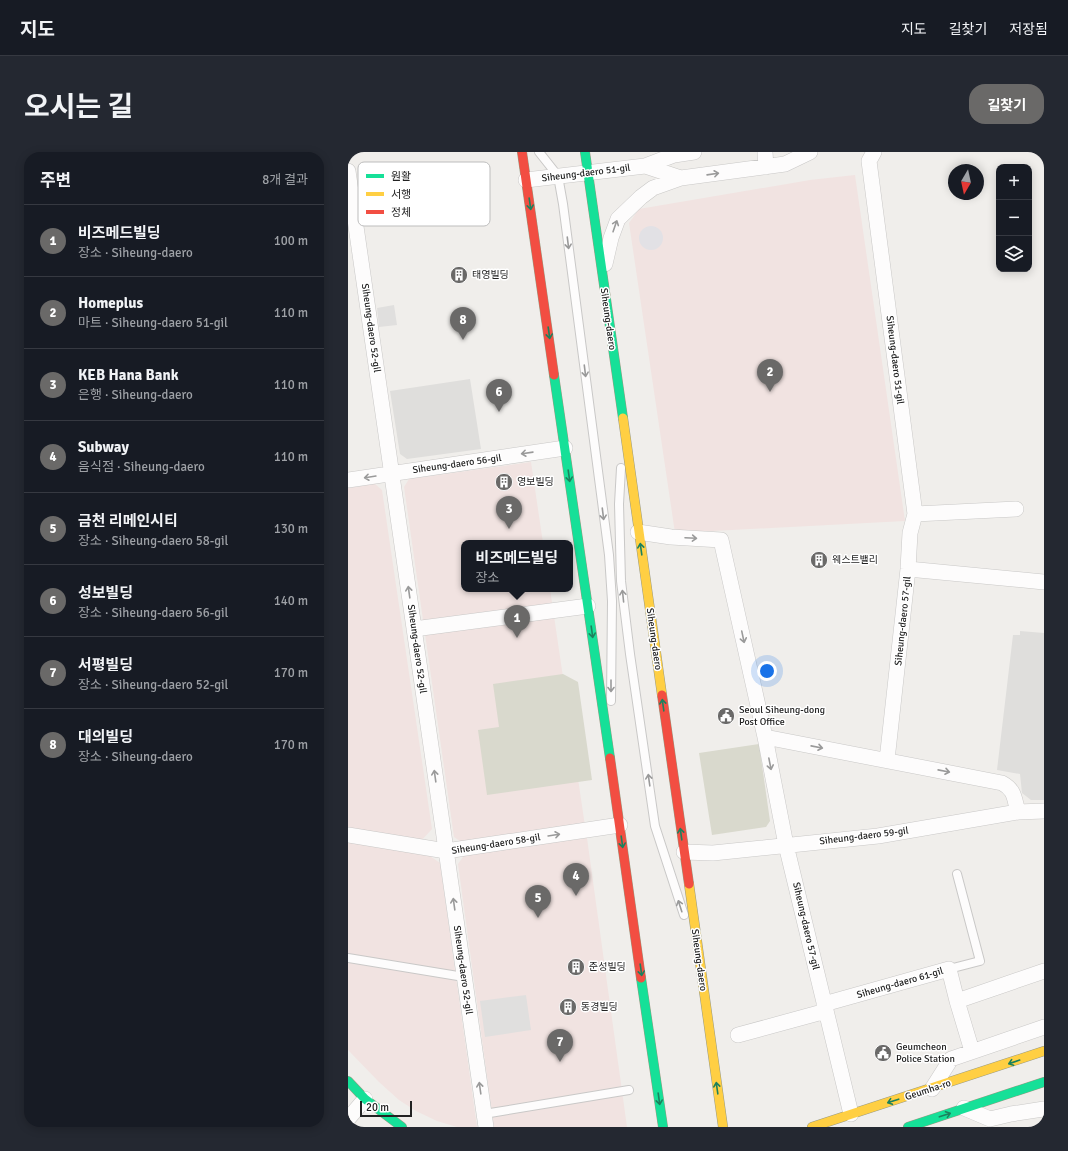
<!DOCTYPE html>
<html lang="ko">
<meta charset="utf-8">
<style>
:root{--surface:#171b24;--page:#242831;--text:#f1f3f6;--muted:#9ea1a6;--line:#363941;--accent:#6a6968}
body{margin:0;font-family:Signika,"Noto Sans KR",sans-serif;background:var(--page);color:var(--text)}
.controls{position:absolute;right:12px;top:12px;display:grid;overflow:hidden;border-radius:8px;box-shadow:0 2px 10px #0003}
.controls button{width:36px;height:36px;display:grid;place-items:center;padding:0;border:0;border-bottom:1px solid var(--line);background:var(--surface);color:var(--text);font:20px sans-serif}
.compass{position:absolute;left:600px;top:12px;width:36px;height:36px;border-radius:50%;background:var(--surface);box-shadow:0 2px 10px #0003;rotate:189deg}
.scale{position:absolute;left:12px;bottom:10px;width:52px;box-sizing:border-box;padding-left:4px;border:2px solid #222;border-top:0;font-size:11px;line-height:14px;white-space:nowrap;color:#222;-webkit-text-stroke:3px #fff;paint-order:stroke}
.you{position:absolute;left:419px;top:519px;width:14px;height:14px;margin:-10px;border:3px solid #fff;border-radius:50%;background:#1a73e8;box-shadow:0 0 0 6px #1a73e833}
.badge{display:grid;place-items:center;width:26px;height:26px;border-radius:50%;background:var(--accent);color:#fff;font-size:13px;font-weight:700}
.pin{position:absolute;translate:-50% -33px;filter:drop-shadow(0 1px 2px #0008)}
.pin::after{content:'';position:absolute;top:21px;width:14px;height:12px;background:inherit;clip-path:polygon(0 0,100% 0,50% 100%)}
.popup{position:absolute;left:113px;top:388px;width:112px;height:52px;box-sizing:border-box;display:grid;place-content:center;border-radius:8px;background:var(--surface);filter:drop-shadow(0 1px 3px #0005);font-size:13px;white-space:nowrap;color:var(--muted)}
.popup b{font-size:15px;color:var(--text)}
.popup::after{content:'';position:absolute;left:50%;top:100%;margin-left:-8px;border:8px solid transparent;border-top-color:var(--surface)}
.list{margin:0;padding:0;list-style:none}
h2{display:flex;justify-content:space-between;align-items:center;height:52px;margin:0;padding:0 16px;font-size:17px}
h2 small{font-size:13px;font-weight:400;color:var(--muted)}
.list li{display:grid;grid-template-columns:26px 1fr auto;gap:12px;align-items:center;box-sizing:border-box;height:72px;padding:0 16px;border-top:1px solid var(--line)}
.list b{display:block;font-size:15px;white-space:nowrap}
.list p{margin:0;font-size:13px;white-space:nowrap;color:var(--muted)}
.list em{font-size:13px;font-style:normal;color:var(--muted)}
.icon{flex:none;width:22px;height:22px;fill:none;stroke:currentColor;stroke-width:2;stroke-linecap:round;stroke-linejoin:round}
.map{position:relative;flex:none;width:696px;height:975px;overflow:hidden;border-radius:16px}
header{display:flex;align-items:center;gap:24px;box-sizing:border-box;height:56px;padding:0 20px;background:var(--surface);border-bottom:1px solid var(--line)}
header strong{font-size:19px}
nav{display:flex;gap:22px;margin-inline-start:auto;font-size:14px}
.intro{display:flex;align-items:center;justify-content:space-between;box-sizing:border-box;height:96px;padding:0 24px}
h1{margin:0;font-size:28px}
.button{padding:10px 18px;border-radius:16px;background:var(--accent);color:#fff;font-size:14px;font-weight:700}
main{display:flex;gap:24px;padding:0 24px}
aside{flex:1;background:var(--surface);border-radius:16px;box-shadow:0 2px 10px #0003}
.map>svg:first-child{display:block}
.residential{fill:#dfdedc}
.commercial{fill:#f1e3e1}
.construction{fill:#d9d9cd}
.parking{fill:#e0dfde}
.plaza{fill:#e2e1e5}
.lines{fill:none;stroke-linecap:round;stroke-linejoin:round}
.lane-casing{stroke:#c9c8c7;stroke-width:10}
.street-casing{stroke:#c9c8c7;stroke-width:16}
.fast-casing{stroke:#999a82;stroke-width:10}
.slow-casing{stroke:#999a82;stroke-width:10}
.jam-casing{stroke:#999a82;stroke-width:10}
.lane{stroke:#fdfcfc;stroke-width:8}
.street{stroke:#fdfcfc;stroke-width:15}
.fast{stroke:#16e098;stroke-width:9}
.slow{stroke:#ffcf43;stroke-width:9}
.jam{stroke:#f24e42;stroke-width:9}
.oneway{stroke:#9a9a9a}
.oneway2{stroke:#1c815d}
.labels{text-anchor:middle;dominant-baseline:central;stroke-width:3;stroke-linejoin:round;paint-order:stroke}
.street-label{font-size:10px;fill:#222;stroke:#fff}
.poi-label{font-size:10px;fill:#222;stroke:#fff;text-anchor:start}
.key{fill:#fff;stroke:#bdbdbd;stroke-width:1}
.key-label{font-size:11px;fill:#222}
</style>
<header>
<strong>지도</strong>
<nav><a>지도</a><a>길찾기</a><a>저장됨</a></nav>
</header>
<div class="intro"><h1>오시는 길</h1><a class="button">길찾기</a></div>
<main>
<aside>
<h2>주변<small>8개 결과</small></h2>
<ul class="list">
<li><span class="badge">1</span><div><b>비즈메드빌딩</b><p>장소 · Siheung-daero</p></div><em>100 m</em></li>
<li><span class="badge">2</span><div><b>Homeplus</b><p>마트 · Siheung-daero 51-gil</p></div><em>110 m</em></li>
<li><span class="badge">3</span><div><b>KEB Hana Bank</b><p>은행 · Siheung-daero</p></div><em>110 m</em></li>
<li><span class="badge">4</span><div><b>Subway</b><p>음식점 · Siheung-daero</p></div><em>110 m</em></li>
<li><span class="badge">5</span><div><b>금천 리메인시티</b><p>장소 · Siheung-daero 58-gil</p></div><em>130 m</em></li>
<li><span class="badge">6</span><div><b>성보빌딩</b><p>장소 · Siheung-daero 56-gil</p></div><em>140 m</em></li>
<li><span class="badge">7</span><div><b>서평빌딩</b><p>장소 · Siheung-daero 52-gil</p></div><em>170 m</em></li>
<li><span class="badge">8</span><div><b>대의빌딩</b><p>장소 · Siheung-daero</p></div><em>170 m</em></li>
</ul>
</aside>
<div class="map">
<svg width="696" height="975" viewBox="0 0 696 975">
<rect width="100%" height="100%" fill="#f0eeeb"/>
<path class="residential" d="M122,227L133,297L59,307L52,302L42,239Z
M672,479L696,481V648H683L674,641L672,622L649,618L665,483H672Z"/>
<path class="commercial" d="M507,23L557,369L327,381L281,71L291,57L462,28Z
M183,310L195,391H116V437H202L237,674L115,691L106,685L56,335L61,327Z
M27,332L34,338L84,677L73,689L82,704L92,711L129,975H109L89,969L68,959L51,948L31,930L0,898V336Z
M239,686L279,975H146L110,712L117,702Z"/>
<path class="construction" d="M215,522L230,530L244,628L139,643L130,578L151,575L145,532Z
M411,592L422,669L418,675L364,683L351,601Z"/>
<path class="parking" d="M46,153L49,173L31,175L29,156Z
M178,843L183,878L137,885L132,849Z"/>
<path class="plaza" d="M291 86a12 12 0 1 1 24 0a12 12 0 1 1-24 0Z"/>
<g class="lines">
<defs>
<path id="lane" d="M191,0L210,24L215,52L261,403L264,449L263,549
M273,316L271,352L273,429L282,502L307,674L336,763
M0,806L116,825
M601,817L632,809L609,722
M136,962L281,938"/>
<path id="street" d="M417,0L418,15
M526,0L521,9L567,362L562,381L560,417L539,608
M297,14L333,26L437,12L462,0
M0,19L138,975
M178,28L297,14L326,3L346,0
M257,112L263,86L270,67L293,45L305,36L333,26
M0,328L217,296
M567,362L668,357
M290,380L323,385L373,388L417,585L438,693L503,962
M560,417L696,430
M66,477L240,454
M417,585L654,631C667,638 666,646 670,660
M0,683L98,699L272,673
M336,700L365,701L530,684L670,660L696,659
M609,849L624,899
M476,852L601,817L609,849L696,819
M390,883L478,859
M584,937L603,907L696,875
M616,956L642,967L663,962L696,957
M0,967L17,947"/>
<path id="fast" d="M237,0L275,266
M206,223L262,606
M293,826L315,975
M0,929L17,947L54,975
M560,975L696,930"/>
<path id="slow" d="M275,266L314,543
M341,732L375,975
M464,975L696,899"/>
<path id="jam" d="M174,0L206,223
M314,543L341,732
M262,606L293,826"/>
</defs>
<use href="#lane" class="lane-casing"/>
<use href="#street" class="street-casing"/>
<use href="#fast" class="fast-casing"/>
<use href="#slow" class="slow-casing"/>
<use href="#jam" class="jam-casing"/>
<use href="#lane" class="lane"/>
<use href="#street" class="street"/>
<use href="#fast" class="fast"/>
<use href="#slow" class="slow"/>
<use href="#jam" class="jam"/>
</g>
<defs><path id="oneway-shaft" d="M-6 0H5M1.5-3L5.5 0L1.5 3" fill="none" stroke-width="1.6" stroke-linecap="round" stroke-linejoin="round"/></defs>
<g class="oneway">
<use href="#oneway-shaft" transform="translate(365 22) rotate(-8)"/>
<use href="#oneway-shaft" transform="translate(267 74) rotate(-71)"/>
<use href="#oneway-shaft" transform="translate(220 91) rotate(83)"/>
<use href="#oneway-shaft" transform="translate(237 219) rotate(83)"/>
<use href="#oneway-shaft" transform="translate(179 301) rotate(172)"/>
<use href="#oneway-shaft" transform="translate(22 325) rotate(171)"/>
<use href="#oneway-shaft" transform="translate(255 362) rotate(83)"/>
<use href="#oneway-shaft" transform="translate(343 386) rotate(3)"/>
<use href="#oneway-shaft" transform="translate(61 440) rotate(-98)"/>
<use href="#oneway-shaft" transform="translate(275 444) rotate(-96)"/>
<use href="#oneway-shaft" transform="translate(395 485) rotate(78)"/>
<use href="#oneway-shaft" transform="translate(263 534) rotate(90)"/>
<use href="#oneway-shaft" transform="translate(469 595) rotate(11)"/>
<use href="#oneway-shaft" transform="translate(422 612) rotate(79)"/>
<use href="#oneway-shaft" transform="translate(596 619) rotate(11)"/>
<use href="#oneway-shaft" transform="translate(87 624) rotate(-98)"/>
<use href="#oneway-shaft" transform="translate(301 628) rotate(-98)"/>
<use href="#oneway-shaft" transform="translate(206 683) rotate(-9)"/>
<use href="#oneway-shaft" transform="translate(106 752) rotate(-98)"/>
<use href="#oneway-shaft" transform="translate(332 754) rotate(-108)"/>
<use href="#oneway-shaft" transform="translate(132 936) rotate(-98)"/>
</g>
<g class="oneway2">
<use href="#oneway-shaft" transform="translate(182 52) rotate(82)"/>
<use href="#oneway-shaft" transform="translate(201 181) rotate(82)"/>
<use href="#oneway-shaft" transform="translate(221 324) rotate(82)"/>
<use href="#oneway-shaft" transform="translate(293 397) rotate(-98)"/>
<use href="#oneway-shaft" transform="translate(244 480) rotate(82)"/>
<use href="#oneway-shaft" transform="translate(315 553) rotate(-98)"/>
<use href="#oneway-shaft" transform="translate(333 682) rotate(-98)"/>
<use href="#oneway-shaft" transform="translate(274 690) rotate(82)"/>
<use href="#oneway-shaft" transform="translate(293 818) rotate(82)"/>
<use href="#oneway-shaft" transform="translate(666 910) rotate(161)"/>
<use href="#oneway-shaft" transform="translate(369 936) rotate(-98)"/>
<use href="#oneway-shaft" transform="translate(311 947) rotate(82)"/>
<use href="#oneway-shaft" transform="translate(545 949) rotate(162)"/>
<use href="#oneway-shaft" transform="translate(597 963) rotate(-18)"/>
</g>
<defs>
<symbol id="building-disc" viewBox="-11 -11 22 22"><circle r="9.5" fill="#6a6968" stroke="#fff"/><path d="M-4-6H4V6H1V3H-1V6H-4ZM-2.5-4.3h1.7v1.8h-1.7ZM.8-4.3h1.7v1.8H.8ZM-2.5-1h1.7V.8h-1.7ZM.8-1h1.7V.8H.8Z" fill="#fff"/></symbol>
<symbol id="civic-disc" viewBox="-11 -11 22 22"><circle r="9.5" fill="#6a6968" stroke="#fff"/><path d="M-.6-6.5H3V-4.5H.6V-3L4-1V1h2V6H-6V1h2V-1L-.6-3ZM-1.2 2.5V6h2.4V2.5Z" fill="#fff"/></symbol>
</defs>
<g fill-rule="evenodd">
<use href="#building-disc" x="101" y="113" width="20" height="20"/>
<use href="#building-disc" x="146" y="320" width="20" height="20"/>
<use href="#building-disc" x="461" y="398" width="20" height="20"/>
<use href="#civic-disc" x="368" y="554" width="20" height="20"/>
<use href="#building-disc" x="218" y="805" width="20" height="20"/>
<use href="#building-disc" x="210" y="845" width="20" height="20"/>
<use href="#civic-disc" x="525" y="891" width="20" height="20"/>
</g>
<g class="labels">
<g class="street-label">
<text transform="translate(238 21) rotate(-7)">Siheung-daero 51-gil</text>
<text transform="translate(260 167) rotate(82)">Siheung-daero</text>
<text transform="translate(23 176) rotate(82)">Siheung-daero 52-gil</text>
<text transform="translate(547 208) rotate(83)">Siheung-daero 51-gil</text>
<text transform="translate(109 312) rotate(-8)">Siheung-daero 56-gil</text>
<text transform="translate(555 469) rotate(-84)">Siheung-daero 57-gil</text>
<text transform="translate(306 487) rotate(82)">Siheung-daero</text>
<text transform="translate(69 497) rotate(82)">Siheung-daero 52-gil</text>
<text transform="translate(516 684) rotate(-7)">Siheung-daero 59-gil</text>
<text transform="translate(148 692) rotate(-9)">Siheung-daero 58-gil</text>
<text transform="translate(458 774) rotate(77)">Siheung-daero 57-gil</text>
<text transform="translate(351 808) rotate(82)">Siheung-daero</text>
<text transform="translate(115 818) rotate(82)">Siheung-daero 52-gil</text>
<text transform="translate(552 831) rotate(-16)">Siheung-daero 61-gil</text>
<text transform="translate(580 938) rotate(-18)">Geumha-ro</text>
</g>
<g class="poi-label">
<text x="124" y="123">태영빌딩</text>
<text x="169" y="330">영보빌딩</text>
<text x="484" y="408">웨스트밸리</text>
<text x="391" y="558">Seoul Siheung-dong<tspan x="391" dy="12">Post Office</tspan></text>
<text x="241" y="815">준성빌딩</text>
<text x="233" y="855">동경빌딩</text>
<text x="548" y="895">Geumcheon<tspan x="548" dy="12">Police Station</tspan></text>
</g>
</g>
<rect x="10" y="10" width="132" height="64" rx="6" class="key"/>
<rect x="18" y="22" width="18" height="4" fill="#16e098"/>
<rect x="18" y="40" width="18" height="4" fill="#ffcf43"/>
<rect x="18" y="58" width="18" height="4" fill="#f24e42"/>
<g class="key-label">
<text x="43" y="28">원활</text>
<text x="43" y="46">서행</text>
<text x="43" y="64">정체</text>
</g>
</svg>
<div class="controls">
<button>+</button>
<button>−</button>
<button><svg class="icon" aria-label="layers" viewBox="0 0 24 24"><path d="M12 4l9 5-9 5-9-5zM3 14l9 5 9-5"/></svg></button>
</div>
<svg class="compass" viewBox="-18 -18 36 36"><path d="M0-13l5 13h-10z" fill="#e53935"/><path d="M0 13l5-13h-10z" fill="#9ea1a6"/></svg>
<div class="scale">20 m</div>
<div class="you"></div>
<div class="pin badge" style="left:169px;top:486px">1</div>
<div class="popup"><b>비즈메드빌딩</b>장소</div>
<div class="pin badge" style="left:422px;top:240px">2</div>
<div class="pin badge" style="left:161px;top:377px">3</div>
<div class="pin badge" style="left:228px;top:744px">4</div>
<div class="pin badge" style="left:190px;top:766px">5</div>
<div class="pin badge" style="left:151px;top:260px">6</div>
<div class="pin badge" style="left:212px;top:910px">7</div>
<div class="pin badge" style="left:115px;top:188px">8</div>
</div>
</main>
